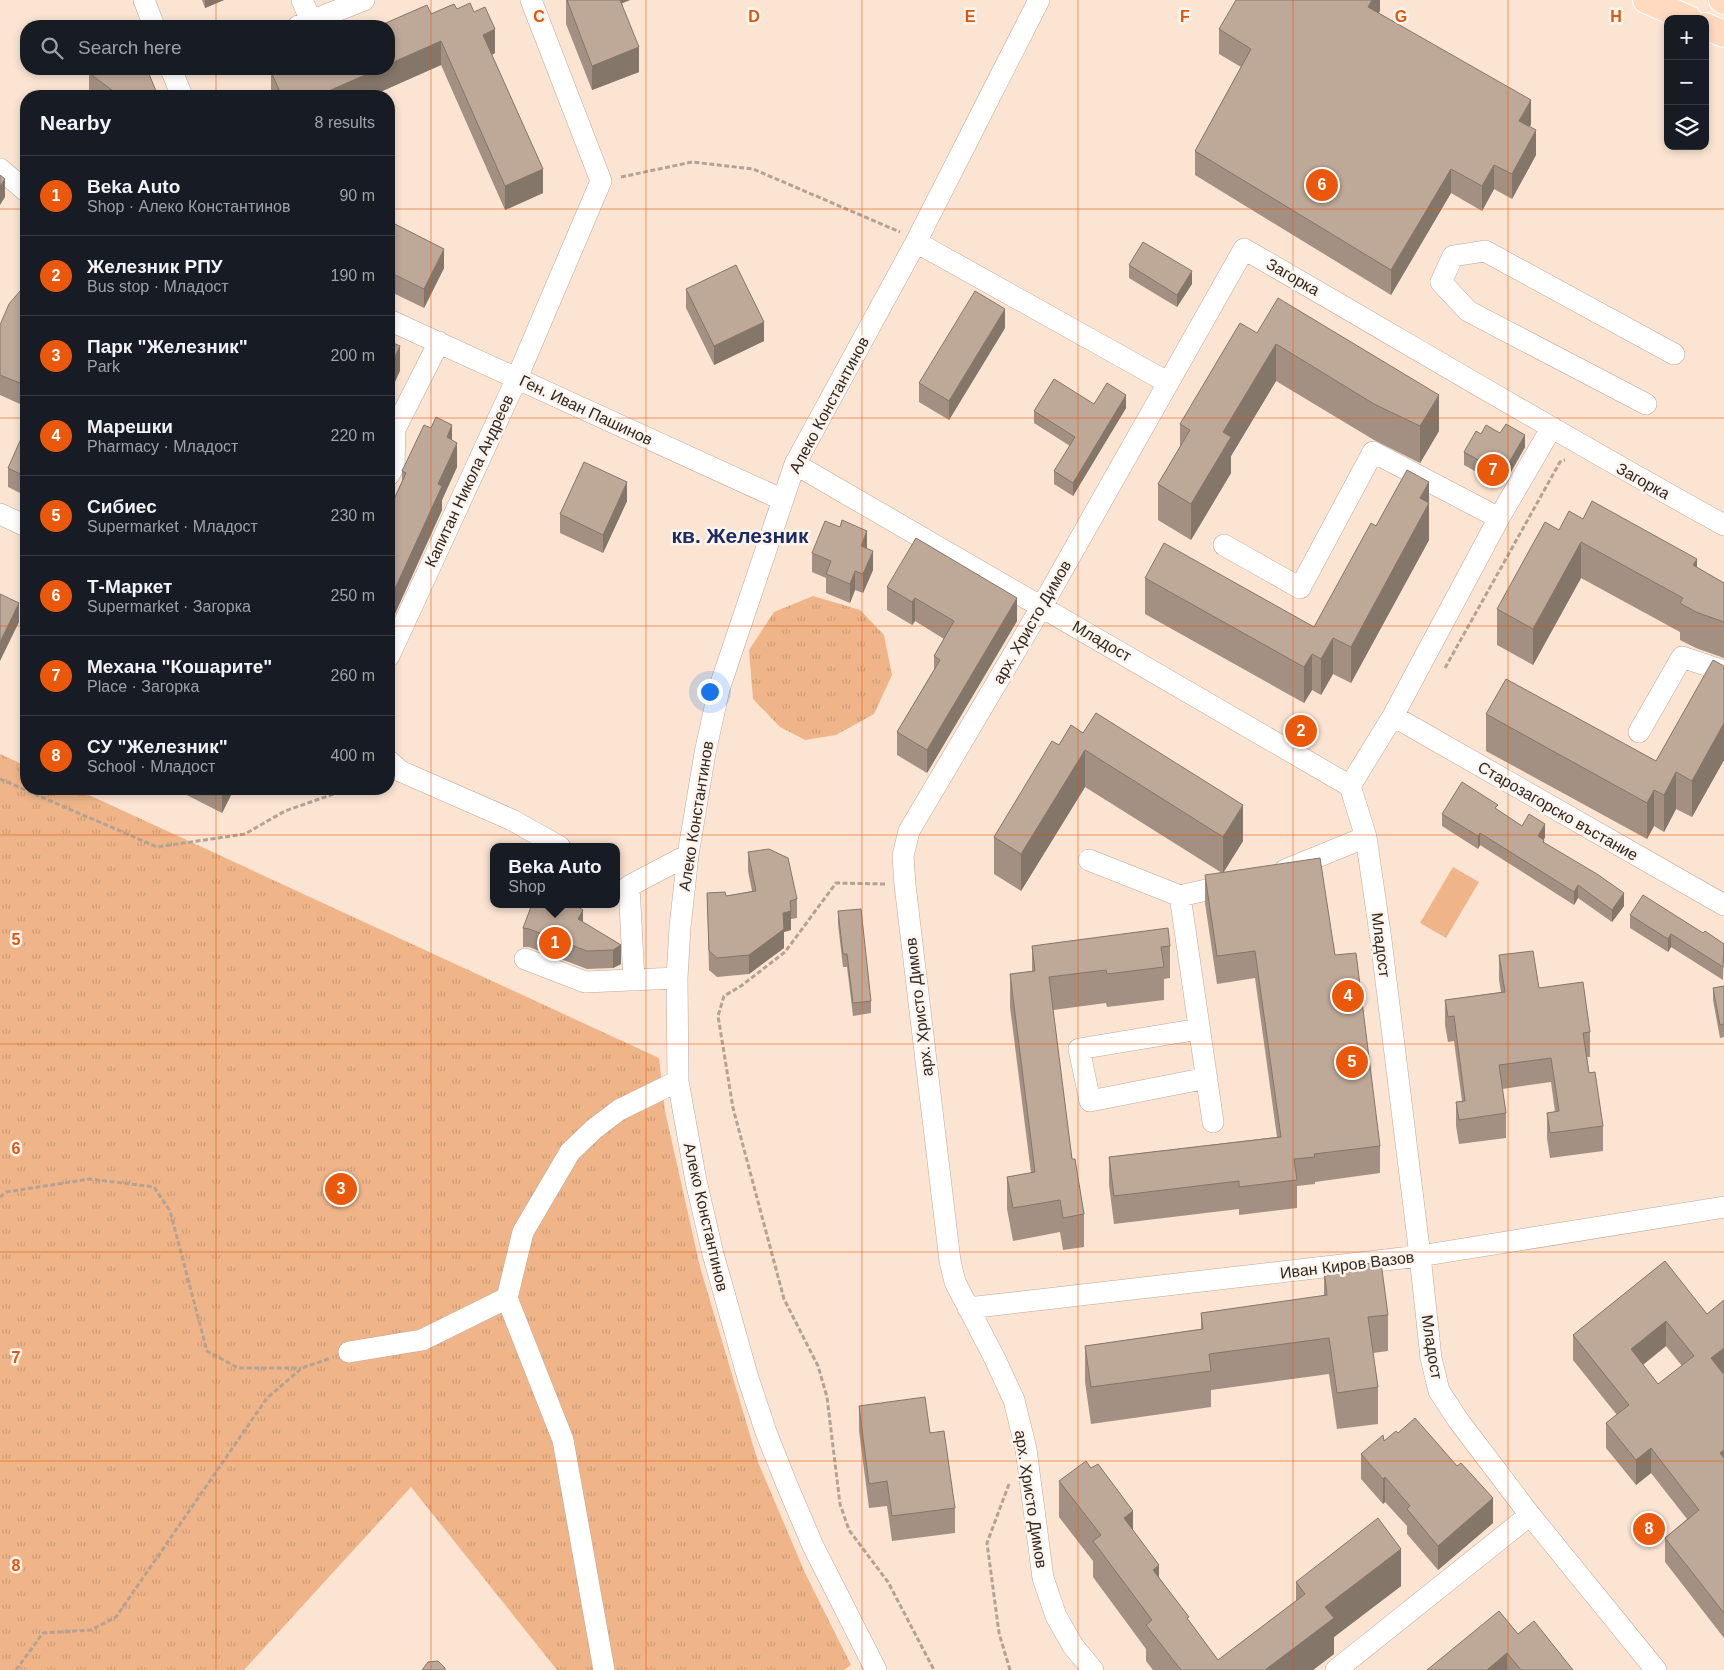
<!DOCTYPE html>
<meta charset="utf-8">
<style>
:root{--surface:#171b24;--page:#20242c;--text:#f1f3f6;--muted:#9ea1a6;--line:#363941;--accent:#ea580c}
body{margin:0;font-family:Arial,sans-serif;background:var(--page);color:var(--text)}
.controls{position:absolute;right:15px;top:15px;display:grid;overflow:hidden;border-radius:10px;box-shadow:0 2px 8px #0003}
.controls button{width:45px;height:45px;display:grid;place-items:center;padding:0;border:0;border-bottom:1px solid var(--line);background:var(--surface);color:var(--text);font:25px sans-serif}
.you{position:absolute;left:709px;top:691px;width:18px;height:18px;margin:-12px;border:4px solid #fff;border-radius:50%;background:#1a73e8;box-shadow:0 0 0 8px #1a73e833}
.badge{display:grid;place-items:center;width:32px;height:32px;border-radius:50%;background:var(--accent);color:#fff;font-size:16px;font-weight:700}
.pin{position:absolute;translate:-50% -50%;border:2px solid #fff;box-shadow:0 1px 5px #0006}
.popup{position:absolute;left:490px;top:843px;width:130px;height:65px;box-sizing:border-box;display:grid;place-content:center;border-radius:10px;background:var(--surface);filter:drop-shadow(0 1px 4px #0005);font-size:16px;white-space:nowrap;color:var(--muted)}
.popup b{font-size:19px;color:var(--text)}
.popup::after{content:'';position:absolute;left:50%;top:100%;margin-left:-10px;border:10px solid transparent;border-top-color:var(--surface)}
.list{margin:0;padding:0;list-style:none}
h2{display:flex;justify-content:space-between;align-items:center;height:65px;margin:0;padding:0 20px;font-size:21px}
h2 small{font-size:16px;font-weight:400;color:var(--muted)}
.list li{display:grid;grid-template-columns:32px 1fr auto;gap:15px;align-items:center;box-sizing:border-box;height:80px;padding:0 20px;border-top:1px solid var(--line)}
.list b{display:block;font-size:19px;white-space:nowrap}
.list p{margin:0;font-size:16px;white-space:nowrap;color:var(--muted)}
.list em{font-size:16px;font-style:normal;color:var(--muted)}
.icon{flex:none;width:28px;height:28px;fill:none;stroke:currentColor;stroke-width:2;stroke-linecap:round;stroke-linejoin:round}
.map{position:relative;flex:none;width:1724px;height:1670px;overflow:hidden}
.search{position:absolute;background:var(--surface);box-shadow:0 2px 8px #0003;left:20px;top:20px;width:375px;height:55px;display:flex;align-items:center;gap:12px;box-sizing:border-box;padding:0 18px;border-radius:20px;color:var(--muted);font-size:19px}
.panel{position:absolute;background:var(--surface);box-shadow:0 2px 8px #0003;left:20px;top:90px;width:375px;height:705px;border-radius:20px}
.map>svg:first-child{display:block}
.grass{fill:url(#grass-tufts)}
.garden{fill:#efb589}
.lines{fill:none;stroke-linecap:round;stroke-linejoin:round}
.minor-casing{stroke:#bea898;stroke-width:22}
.major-casing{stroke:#fff;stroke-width:28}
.path{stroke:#b4a294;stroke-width:3;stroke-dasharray:5 2.5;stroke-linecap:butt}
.minor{stroke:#fff;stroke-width:21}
.major{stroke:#ffdabf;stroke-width:26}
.wall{fill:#a39083;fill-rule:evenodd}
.shaded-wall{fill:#85766a}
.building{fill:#bea898;stroke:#85766a;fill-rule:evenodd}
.grid{fill:none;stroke:#df560d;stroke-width:1;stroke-opacity:0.55}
.labels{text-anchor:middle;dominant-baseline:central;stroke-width:5;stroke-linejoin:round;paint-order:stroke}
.street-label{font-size:16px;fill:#302721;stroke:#fdf4ed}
.district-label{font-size:21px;font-weight:bold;fill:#1d2b63;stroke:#fdf4ed}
.grid-label{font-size:16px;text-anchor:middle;font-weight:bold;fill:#df560d;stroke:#fdf4ed;stroke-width:5;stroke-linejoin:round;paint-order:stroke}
</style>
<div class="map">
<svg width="1724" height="1670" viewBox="0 0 1724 1670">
<defs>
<pattern id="grass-tufts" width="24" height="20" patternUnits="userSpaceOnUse" patternTransform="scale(1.25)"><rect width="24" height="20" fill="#efb589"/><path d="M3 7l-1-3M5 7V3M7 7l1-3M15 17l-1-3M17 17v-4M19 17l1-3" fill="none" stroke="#cd9c76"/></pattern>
</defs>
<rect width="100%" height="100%" fill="#fbe4d2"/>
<path class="grass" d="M813,596L860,610L884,635L892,675L874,714L836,735L805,740L780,727L753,699L749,650L774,612Z
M0,754L26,766V789H76L659,1058L665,1111L700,1267L758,1462L805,1573L851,1665L844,1670H557L411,1487L244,1670H0Z"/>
<path class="garden" d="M1453,867L1479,882L1446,938L1420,923Z"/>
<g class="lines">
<defs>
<path id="minor" d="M144,0L154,26
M302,0L311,21
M298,26L364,0
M171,69L182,96
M0,169L26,191
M916,242L1167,382
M389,320L783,500
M1646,404L1468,311L1441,282L1453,256L1485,251L1674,354
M389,432L395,429L439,342
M795,464L1350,786L1366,837L1381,940L1420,1256L1431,1358L1439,1391L1458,1420L1530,1515L1656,1670
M389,475L394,466L395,429
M0,514L26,526
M1224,545L1300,588L1373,452L1499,518
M389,656L517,378L601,181L531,0
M1393,716L1724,905
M1639,732L1682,657L1724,671
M389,761L400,771L512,820L560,847
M1350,786L1393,716L1499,518L1552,427
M1089,860L1180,896
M1285,870L1366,837
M525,959L585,982L677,978
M634,980L629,886L688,855
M1199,1029L1079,1049L1090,1101L1207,1078
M1213,1122L1180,896L1232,884
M507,1298L563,1440L604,1670
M968,1308L1420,1256L1724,1207
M349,1352L422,1340L507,1298L523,1232L570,1152L594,1129L619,1110L678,1081
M876,1670L813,1546L787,1485L766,1432L748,1378L713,1254L696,1181L678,1081L677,978L680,927L688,855L705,753L719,689L795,464L916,242L1039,0
M1093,1670L1073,1646L1056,1616L1043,1578L1026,1449L1014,1400L995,1359L955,1282L950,1261L905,885L903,856L909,831L1042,606L1244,249C1404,341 1562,436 1724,525
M1336,1670L1530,1515"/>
<path id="major" d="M1646,0L1689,19
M1722,0L1724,1
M1705,26L1724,34"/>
</defs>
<use href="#minor" class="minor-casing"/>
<use href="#major" class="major-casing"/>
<path class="path" d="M621,177L692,162L753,169L900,232
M1445,668L1560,462L1565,460
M0,779L157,847L245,834L285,811L348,789
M885,884L836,883L785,952L741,986L724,996L718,1016L733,1108L784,1299L818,1366L827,1397L840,1504L849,1530L888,1582L934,1670
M0,1197L6,1192L90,1179L154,1187L170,1211L207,1351L238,1368H301
M1009,1484L987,1543L999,1633L1010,1670
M16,1670L43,1633L91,1630L116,1617L267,1398L302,1368L331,1358"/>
<use href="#minor" class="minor"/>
<use href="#major" class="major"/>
</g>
<path class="wall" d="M202,0H224L205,8Z
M566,0H630L622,3L639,72L592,90L566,24Z
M1380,0V11L1378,13L1531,124L1530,127L1536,155L1512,199L1494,189L1482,211L1451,193L1391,295L1195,175V151L1241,67L1219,54V29Z
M457,9L474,12L495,53L492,55L543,193L505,210L441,65L371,96H271V72L389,69L431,14Z
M89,73L158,96H97L89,91Z
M389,221L444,268L424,308L389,291Z
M1129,265L1192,284L1177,307L1129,278Z
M26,284L20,404L0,395V325Z
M686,289L764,341L714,365L686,308Z
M1005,328L949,420L919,402V383Z
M1257,333L1439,431L1420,463L1374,440L1276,381L1231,456V473L1191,540L1158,520V484L1180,447V424Z
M1094,404L1126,408L1073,496L1054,484V471L1070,446L1034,423V411Z
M26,433V496L8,487V468Z
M1481,434L1525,447L1507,479L1503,476L1498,484L1464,465V452Z
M452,440L457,467L442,500V510L393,618L389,616V510L402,481V471Z
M627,501L603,553L560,533V514Z
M1429,503V540L1351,683L1333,674L1321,695L1312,690L1304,703L1145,614V578L1314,627L1376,526Z
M1583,519L1697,568L1724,583V658L1696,648L1680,640V632L1581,578L1533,665L1497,645V609L1559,530Z
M867,549L873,570L863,593L855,590L850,603L826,593V578L812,572V553Z
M887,587L1017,621L927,773L897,755V732L934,670V656L944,639L915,621L912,625L887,610Z
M1724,666V760L1692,817L1676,809L1664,832L1654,826L1647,839L1486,751V714L1656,761Z
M1071,725L1243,841L1223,873L1335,955L1380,1146V1173L1315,1182V1184L1297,1186V1208L1239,1215V1209L1114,1224L1109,1185V1157L1277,1137L1255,978L1217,984L1205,903V875L1222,873L1085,787L1021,891L994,874V837L1059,745Z
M175,789H234L222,813Z
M1498,810L1522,826L1545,837L1544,840V843L1624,906L1612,922L1578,898L1574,905L1480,845L1478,849L1442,826V814Z
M748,852L797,899V918L791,919V930L784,932V948L749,974L717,977L709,970L707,893L726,896L752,891L748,871Z
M838,911L871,1001V1013L853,1016L847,967H843L838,924Z
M1630,915L1703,933L1724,944L1723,980L1671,947L1668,952L1630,928Z
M583,922L621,945V964L613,968L587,969L529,947H523V928Z
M1032,946H1170V978L1164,979V1000L1107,1007L1106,1003L1053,1010L1072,1159L1084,1214V1247L1063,1250L1060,1232L1013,1241L1007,1209V1177L1031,1173L1010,1007V974L1032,971Z
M1499,955L1590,1032V1057H1587L1589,1073L1603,1126V1151L1550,1158L1547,1138V1113L1555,1112L1551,1082L1502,1089L1506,1113V1138L1459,1144L1456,1126V1102L1462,1101L1454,1041L1448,1042L1445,1025V1000L1501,992L1499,980Z
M1724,986V1037L1720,1038L1713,1000V988Z
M1665,1261L1724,1375V1638L1665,1562V1538L1687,1519L1651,1473L1636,1485L1606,1448V1423L1617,1415L1573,1360V1335ZM1666,1346L1682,1366L1658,1384L1643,1365Z
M1324,1269L1388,1315V1351L1373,1353L1378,1387V1424L1337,1429L1329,1374L1211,1390V1407L1091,1424L1085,1382V1346L1201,1329V1313L1324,1296Z
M859,1406L930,1433L955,1508V1533L892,1541L887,1506L869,1508L859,1431Z
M1398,1433L1493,1523L1438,1570L1407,1534V1526L1385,1502L1383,1504L1361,1479V1454Z
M1059,1481L1133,1531L1159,1577L1189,1621L1218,1660L1296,1601V1582L1401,1586L1334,1637V1654L1313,1670H1153L1146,1661V1649L1093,1577V1561L1059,1517Z
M1518,1634L1573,1670H1427Z"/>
<path class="shaded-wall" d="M205,0H224L205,8Z
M613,0H630L613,7Z
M1372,0H1380V11L1368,32V7Z
M495,29V53L483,58V35Z
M441,41V65L371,96H317L379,69H389V64Z
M639,47V72L592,90V66Z
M1531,100V124L1519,145V121Z
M1536,130V155L1512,199V174Z
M1494,165V189L1482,211V186Z
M543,169V193L505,210V186Z
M1451,169V193L1391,295V270Z
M5,179V197L0,205V186Z
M444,249V268L424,308V289Z
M1192,271V284L1177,307V295Z
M1005,309V328L949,420V401Z
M764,322V341L714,365V346Z
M1276,344V381L1231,456V473L1191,540V504L1223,432Z
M400,346V371L389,395V370Z
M26,369V389L20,404V383Z
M1126,395V408L1073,496V483Z
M1439,395V431L1420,463V426Z
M452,425V450L447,437Z
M1525,435V447L1507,479V466Z
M457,443V467L442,500V510L393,618V593L438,484Z
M1503,464V476L1498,484V471Z
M627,482V501L603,553V535Z
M1429,482V540L1351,683V647L1420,498Z
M867,531V550L861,546Z
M1581,542V578L1533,665V629Z
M873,551V570L863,593V574Z
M1697,559V595L1693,565Z
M855,571V590L850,603V584Z
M915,598V621L912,625V602Z
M1017,598V621L927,773V750Z
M19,603V622L0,661V642Z
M1333,638V674L1321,695V659Z
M1312,654V690L1304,703V667Z
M1724,723V760L1692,817V781Z
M1085,750V787L1021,891V854Z
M1676,772V809L1664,832V795Z
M222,789H234L222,813Z
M1654,790V826L1647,839V803Z
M1243,805V841L1223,873V837Z
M1545,824V837L1538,849V836Z
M1480,833V845L1478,849V836Z
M1578,885V898L1574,905V892Z
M1624,893V906L1612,922V910Z
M583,910V929L578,919Z
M791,911V930L784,932V948L749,974V955L783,913Z
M1671,934V947L1668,952V939Z
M621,945V964L613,968V950Z
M1666,1321V1346L1631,1374V1349Z
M1724,1348V1373L1711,1383V1358Z
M1651,1448V1473L1636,1485V1460Z
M1724,1450V1475L1720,1453Z
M1385,1477V1502L1383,1504V1479Z
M1493,1498V1523L1438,1570V1546Z
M1133,1511V1547L1124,1518Z
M1401,1549V1586L1334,1637V1654L1313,1670H1265L1325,1607Z
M1159,1565V1602L1153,1570Z
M1507,1653V1670H1487Z"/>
<path class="building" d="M567,0H620L639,47L592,66Z
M1236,0H1372L1368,7L1531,100L1519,121L1536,130L1512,174L1494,165L1482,186L1451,169L1391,270L1195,151L1251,49L1219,29Z
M470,3L474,12L485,7L495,29L483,35L543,169L505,186L441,41L389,64V26H379L427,5L431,14L454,4L457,9Z
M92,69H147L158,96H120L89,73Z
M279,69H379L317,96H282L271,72Z
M0,175L5,179L0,186Z
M389,221L444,249L424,289L389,272Z
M1143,242L1192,271L1177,295L1129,265Z
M736,265L764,322L714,346L686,289Z
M26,284V369L20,383L0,375V325L9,304Z
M975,291L1005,309L949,401L919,383Z
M1278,298L1439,395L1420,426L1374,404L1276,344L1223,432L1231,437L1191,504L1158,484L1190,430L1180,424L1240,323L1257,333Z
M389,341L400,346L389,370Z
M1054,379L1094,404L1107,383L1126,395L1073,483L1054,471L1075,437L1034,411Z
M436,417L452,425L447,437L457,443L438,484L442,486L393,593L389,592V510L406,473L402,471L424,425L431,428Z
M1506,424L1525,435L1507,466L1503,464L1498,471L1464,452L1476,431L1481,434L1486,425L1500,433Z
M24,432L26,433V477L8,468Z
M584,462L627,482L603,535L560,514Z
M1407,470L1429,482L1420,498L1429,503L1351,647L1333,638L1321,659L1312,654L1304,667L1145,578L1164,543L1314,627L1371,523L1376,526Z
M1592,501L1697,559L1693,565L1724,583V622L1696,612L1680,603L1683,598L1581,542L1533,629L1497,609L1545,522L1559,530L1569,511L1583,519Z
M842,520L867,531L861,546L873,551L863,574L855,571L850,584L826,574L831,561L812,553L825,521L840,527Z
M916,538L1017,598L927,750L897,732L940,660L934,656L954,621L915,598L912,602L887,587Z
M0,594L19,603L0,642Z
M1713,660L1724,666V723L1692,781L1676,772L1664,795L1654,790L1647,803L1486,714L1506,679L1656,761Z
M1096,713L1243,805L1223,837L1085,750L1021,854L994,837L1052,741L1059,745L1071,725L1083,733Z
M1462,782L1498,805L1495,808L1522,826L1529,814L1545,824L1538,836L1544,840L1543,842L1597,874L1624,893L1612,910L1578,885L1574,892L1480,833L1478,836L1442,814Z
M769,849L788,858L797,899L790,901L791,911L783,913L784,929L749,955L717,958L709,951L707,893L725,892L726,896L756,891L748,852Z
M1320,858L1335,955L1356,953L1380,1146L1314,1154L1315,1157L1294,1159L1297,1180L1239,1187V1181L1114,1196L1109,1157L1281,1137L1255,951L1217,956L1205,875Z
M1643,895L1703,933L1705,931L1724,944L1723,967L1671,934L1668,939L1630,915Z
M532,904H574L583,910L578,919L621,945L613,950L587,951L529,929L523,928Z
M861,909L871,1001L853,1003L847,954H843L838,911Z
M1168,928L1170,946L1161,947L1164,967L1107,974L1106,970L1049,977L1072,1159H1075L1084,1214L1063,1218L1060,1200L1013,1208L1007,1177L1035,1172L1010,974L1035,971L1032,946Z
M1533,951L1539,988L1583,982L1590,1032L1583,1033L1589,1073L1595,1072L1603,1126L1550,1133L1547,1113L1559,1111L1551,1058L1499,1065L1506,1113L1459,1120L1456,1102L1465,1101L1454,1016L1448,1017L1445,1000L1505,992L1499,955Z
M1724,986V1024L1720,1025L1713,988Z
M1665,1261L1707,1314L1724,1300V1348L1711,1358L1724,1375V1450L1720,1453L1724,1458V1613L1665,1538L1699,1510L1651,1448L1636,1460L1606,1423L1629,1405L1573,1335ZM1666,1321L1694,1356L1658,1384L1631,1349Z
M1381,1262L1388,1315L1368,1317L1378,1387L1337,1393L1329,1338L1209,1354L1211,1371L1091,1387L1085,1346L1203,1329L1201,1313L1327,1295L1324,1269Z
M925,1397L930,1433L944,1431L955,1508L892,1516L887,1481L869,1484L859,1406Z
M1415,1418L1457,1466L1461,1463L1493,1498L1438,1546L1407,1509L1410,1506L1385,1477L1383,1479L1361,1454L1383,1435L1384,1441L1396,1431L1398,1433Z
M1086,1461L1091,1468L1098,1464L1133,1511L1124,1518L1159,1565L1153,1570L1189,1617L1187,1618L1218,1660L1305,1594L1296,1582L1378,1518L1401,1549L1325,1607L1334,1618L1265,1670H1181L1146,1625L1152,1620L1093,1541L1101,1535L1059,1481Z
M1499,1611L1518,1634L1534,1621L1573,1670H1521L1507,1653L1487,1670H1427Z
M438,1661L445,1668V1670H422L428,1662Z"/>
<path class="grid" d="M216,0V26M431,0V1670M646,0V1670M862,0V1670M1078,0V1670M1293,0V1670M1508,0V1670M216,69V96M0,209H26M389,209H1724M0,418H26M389,418H1724M0,626H26M389,626H1724M216,789V1670M0,835H1724M0,1044H1724M0,1252H1724M0,1461H1724"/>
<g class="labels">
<g class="street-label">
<text transform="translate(1293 277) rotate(30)">Загорка</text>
<text transform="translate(829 405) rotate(-62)">Алеко Константинов</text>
<text transform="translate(586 410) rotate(25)">Ген. Иван Пашинов</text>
<text transform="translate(469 481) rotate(-65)">Капитан Никола Андреев</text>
<text transform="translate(1643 481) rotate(29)">Загорка</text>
<text transform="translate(1032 622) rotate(-60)">арх. Христо Димов</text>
<text transform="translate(1102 641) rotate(30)">Младост</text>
<text transform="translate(1558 811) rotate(30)">Старозагорско въстание</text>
<text transform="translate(696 816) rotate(-81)">Алеко Константинов</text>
<text transform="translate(1381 945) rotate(83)">Младост</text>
<text transform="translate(919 1007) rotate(-97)">арх. Христо Димов</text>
<text transform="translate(706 1217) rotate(77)">Алеко Константинов</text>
<text transform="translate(1347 1265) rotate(-7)">Иван Киров Вазов</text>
<text transform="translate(1432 1347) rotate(81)">Младост</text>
<text transform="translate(1031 1499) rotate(81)">арх. Христо Димов</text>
</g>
<g class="district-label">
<text x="740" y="535">кв. Железник</text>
</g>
</g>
<g class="grid-label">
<text x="539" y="22">C</text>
<text x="754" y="22">D</text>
<text x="970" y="22">E</text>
<text x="1185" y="22">F</text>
<text x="1401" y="22">G</text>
<text x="1616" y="22">H</text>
<text x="16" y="945">5</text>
<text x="16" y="1154">6</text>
<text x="16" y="1363">7</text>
<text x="16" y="1571">8</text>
</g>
</svg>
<div class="controls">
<button>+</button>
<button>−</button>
<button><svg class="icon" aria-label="layers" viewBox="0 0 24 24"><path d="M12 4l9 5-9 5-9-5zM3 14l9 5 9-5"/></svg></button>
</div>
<div class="you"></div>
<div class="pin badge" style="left:555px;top:943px">1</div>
<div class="popup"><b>Beka Auto</b>Shop</div>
<div class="pin badge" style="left:1301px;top:731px">2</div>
<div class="pin badge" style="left:341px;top:1189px">3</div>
<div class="pin badge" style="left:1348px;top:996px">4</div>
<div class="pin badge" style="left:1352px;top:1062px">5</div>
<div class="pin badge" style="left:1322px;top:185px">6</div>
<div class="pin badge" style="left:1493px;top:470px">7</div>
<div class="pin badge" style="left:1649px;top:1529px">8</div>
<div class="search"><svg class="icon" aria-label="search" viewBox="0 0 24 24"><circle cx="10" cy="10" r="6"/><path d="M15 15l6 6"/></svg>Search here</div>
<section class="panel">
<h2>Nearby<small>8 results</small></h2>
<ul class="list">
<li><span class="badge">1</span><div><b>Beka Auto</b><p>Shop · Алеко Константинов</p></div><em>90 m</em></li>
<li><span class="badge">2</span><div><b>Железник РПУ</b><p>Bus stop · Младост</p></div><em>190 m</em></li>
<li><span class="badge">3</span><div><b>Парк &quot;Железник&quot;</b><p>Park</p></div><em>200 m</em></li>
<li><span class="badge">4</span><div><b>Марешки</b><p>Pharmacy · Младост</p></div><em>220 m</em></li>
<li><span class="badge">5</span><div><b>Сибиес</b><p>Supermarket · Младост</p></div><em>230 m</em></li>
<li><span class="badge">6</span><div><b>Т-Маркет</b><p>Supermarket · Загорка</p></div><em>250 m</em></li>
<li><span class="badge">7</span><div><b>Механа &quot;Кошарите&quot;</b><p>Place · Загорка</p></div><em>260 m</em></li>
<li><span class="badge">8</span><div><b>СУ &quot;Железник&quot;</b><p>School · Младост</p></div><em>400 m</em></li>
</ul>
</section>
</div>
